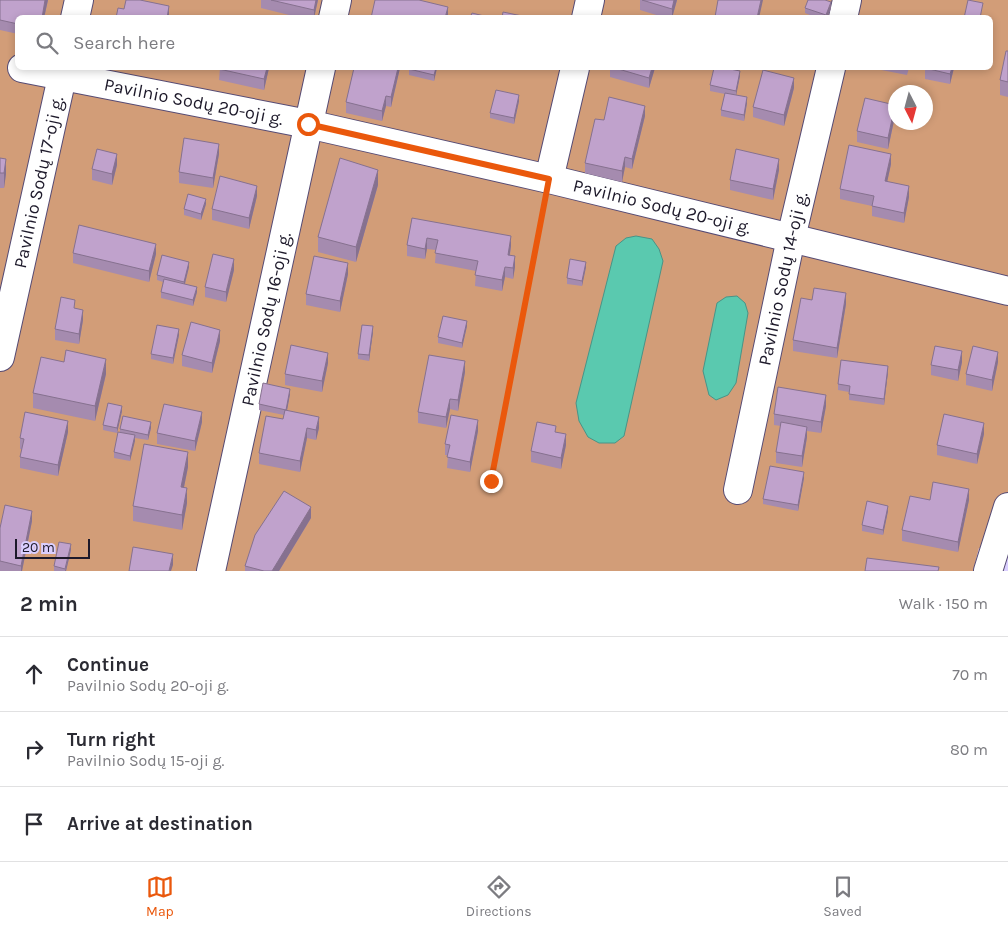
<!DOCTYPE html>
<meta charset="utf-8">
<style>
:root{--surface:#fff;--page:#f2f2f3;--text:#2b2b33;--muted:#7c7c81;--line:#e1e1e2;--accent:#ea580c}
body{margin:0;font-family:Karla,sans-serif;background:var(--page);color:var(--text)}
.compass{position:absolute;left:888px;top:85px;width:45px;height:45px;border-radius:50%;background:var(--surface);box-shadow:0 2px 8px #0003;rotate:174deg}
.scale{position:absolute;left:15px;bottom:12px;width:75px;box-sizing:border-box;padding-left:5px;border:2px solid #1d192a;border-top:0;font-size:14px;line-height:18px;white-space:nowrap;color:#1d192a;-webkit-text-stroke:4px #dacfff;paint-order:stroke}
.stop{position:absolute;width:15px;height:15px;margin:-11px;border:4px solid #ea580c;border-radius:50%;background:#fff}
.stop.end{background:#ea580c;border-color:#fff;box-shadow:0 1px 5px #0008}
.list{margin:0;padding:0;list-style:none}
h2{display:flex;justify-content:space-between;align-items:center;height:65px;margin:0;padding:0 20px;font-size:21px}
h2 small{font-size:16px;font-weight:400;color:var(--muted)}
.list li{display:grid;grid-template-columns:32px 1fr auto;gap:15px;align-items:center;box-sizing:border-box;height:75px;padding:0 20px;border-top:1px solid var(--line)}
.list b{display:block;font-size:19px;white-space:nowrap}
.list p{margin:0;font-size:16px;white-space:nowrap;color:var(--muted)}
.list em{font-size:16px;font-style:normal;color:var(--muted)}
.icon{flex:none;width:28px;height:28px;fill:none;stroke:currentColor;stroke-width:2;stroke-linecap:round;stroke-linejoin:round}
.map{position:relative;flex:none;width:1008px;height:571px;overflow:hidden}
.search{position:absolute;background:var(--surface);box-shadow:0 2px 8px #0003;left:15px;right:15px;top:15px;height:55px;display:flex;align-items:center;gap:12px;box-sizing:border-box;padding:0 18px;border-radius:8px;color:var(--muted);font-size:19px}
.sheet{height:290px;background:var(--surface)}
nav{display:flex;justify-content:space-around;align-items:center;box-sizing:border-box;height:70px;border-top:1px solid var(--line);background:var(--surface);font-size:14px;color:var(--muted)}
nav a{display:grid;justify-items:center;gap:2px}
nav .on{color:var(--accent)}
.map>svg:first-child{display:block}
.green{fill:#d29d78;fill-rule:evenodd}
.water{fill:#5ac9af;stroke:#489487}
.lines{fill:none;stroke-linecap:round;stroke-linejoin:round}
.minor-casing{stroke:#564b74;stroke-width:30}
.path{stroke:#807899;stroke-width:3;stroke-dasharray:4 2.5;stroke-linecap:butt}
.minor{stroke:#fff;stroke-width:28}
.wall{fill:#a58baf}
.shaded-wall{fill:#86718f}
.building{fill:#c0a2cc;stroke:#86718f}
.route{stroke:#ea580c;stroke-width:6}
.labels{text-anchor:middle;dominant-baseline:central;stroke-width:4;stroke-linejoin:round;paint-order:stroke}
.street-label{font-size:18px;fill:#1d192a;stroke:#dacfff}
</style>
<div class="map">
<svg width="1008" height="571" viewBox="0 0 1008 571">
<rect width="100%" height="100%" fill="#dacfff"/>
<path class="green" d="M0,0H1008V554L979,548L973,571H0ZM18,18H990V68H18ZM896,92H926V122H896Z"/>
<path class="water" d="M636,236L652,239L659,249L663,261L624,436L615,443H599L588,437L579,421L576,403L616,246L626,238Z
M737,296L745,303L748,313L736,383L728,395L716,400L709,395L703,371L717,303L726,297Z"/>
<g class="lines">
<defs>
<g id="minor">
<path d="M75,18L79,0"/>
<path d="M333,18L337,0"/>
<path d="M586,18L590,0"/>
<path d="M843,18L847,0"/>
<path id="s1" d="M22,68L308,124L549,179L1008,291"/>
<path d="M549,179L575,68"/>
<path id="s2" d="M0,357L64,68"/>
<path id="s3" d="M738,490L791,238L831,68"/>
<path id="s4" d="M211,571L321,68"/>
<path d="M988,571L1008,507"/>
</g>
</defs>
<use href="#minor" class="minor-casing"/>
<path class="path" d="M491,481L544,204"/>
<use href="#minor" class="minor"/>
</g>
<path class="wall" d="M0,0H48L44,18H18V34L0,30Z
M261,0H318L314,18H301L261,8Z
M640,0H677L672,18H666L640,10Z
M805,8H831L827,18H817L805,13Z
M1008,51V97L1000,95V80Z
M220,68H269L264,90L219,80Z
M354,68H400L391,107L386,106L382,121L346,113V102Z
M437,68L434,81L409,75V69Z
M610,68H655L649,88L610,77Z
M871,68H909L907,75Z
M925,68H954L950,84L925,79Z
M740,76L736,95L747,103L744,121L721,116V110L725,94L710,91V85Z
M794,88L784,126L753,117V107Z
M519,101L514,124L490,118V113Z
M645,116L632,169L625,167L622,182L585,173V163L604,120Z
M895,116L888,149L857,142V131Z
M219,154L213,188L179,183V172Z
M0,158L6,174L4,188H0Z
M891,164L887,182L909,197L904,223L872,216V206L840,199V189Z
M117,165L112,185L92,180V169Z
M779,170L773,200L730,190V180Z
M378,185L356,262L318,252V237Z
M257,196L249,229L212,220V209Z
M206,204L201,220L184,215V209Z
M412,218L511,246L510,255L515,267L513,279L505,277L502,291L475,286L476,271L435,263L436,250L427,249L425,259L407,256V245Z
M73,253L156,254L149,282L73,263Z
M189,267L185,284L197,292L193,306L161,298V292L163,282L157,280V275Z
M586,267L582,286L567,284V278Z
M234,270L226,302L205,297V287Z
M348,274L340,312L306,305V294Z
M812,300L846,304L837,358L793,351V340Z
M83,320L79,344L55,340V329Z
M467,326L462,348L438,343V337Z
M373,332L369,361L358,359V354Z
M179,335L173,364L151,359V354Z
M220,341L212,373L182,366V355Z
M962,362L958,381L931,375V365Z
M998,362L992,391L966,385V374Z
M328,363L322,392L285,385V374Z
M465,372L458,411L450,409L446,428L418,423V412Z
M888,372L884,405L849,400V392L838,390V384Z
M106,374L95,421L33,408V393Z
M290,394L287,410L319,428L316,440L307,438L300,472L259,464V453L283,419L284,415L259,410V404Z
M826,406L821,433L807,431V437L802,467L776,463V452L781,426L774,425V414Z
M122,411L117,433L103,430V425Z
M202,422L195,451L157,444V433Z
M151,428L148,440L135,438L130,461L114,458V452L120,432V429Z
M478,431L470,472L447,468L448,455H445V444Z
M68,432L58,476L20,468V457L22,449H20V438Z
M556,432L566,445L561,469L531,462V451Z
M984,434L977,464L937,455V445Z
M188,467L184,487L187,503L182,530L133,521V506Z
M804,478L798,511L763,504V499Z
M930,500H969L958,552L902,541V530Z
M888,511L883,535L862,531V525Z
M311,518L279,571H245V566Z
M32,521L22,571H0V528Z
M71,550L66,571H54V566Z"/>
<path class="shaded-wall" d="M45,0H48L44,18H42Z
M316,0H318L314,18V10Z
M674,0H677L672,18V9Z
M761,0H763L759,18H757Z
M831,2V8L827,18H826V15Z
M169,6V18H167Z
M448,7V17L445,18Z
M267,68H269L264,90V79Z
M398,68H400L391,107V97Z
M436,68H437L434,81V75Z
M652,68H655L649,88V78Z
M952,68H954L950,84V74Z
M740,71V76L736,96V91Z
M794,78V88L784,126V115Z
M519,95V101L514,124V118Z
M386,96V106L382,121V111Z
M747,97V103L744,121V115Z
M895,105V116L888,149V138Z
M645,106V116L632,169V159Z
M219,144V154L213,188V178Z
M117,154V165L112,185V174Z
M891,154V164L885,192V181Z
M625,157V167L622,182V171Z
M6,159V174L4,188V173Z
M779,159V170L773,200V189Z
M378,170V185L356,262V247Z
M257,186V196L249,229V218Z
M909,186V197L904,223V213Z
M206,199V204L201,220V214Z
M511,236V246L508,266V255Z
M427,238V249L425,259V249Z
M156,244V254L149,282V271Z
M515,256V267L513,279V268Z
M234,259V270L226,302V292Z
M189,262V267L184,287V282Z
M586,262V267L582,286V281Z
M348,263V274L340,312V301Z
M505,267V277L502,291V280Z
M197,287V292L193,306V300Z
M846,293V304L837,358V348Z
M83,310V320L79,344V334Z
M467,321V326L462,348V343Z
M373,326V332L369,361V355Z
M179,329V335L173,364V358Z
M220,330V341L212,373V363Z
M962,351V362L958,381V370Z
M998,352V362L992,391V380Z
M328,353V363L322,392V381Z
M106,359V374L95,421V406Z
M465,361V372L458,411V400Z
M888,366V372L884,405V399Z
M290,389V394L286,416V410Z
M826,395V406L821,433V422Z
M450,399V409L446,428V417Z
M122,406V411L117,433V428Z
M202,412V422L195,451V441Z
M319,417V428L316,440V430Z
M478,420V431L470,472V462Z
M68,421V432L58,476V465Z
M151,422V428L148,440V435Z
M984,423V434L977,464V454Z
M807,427V437L802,467V456Z
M307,428V438L300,472V461Z
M566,434V445L561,469V458Z
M135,435V441L130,461V456Z
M188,452V467L181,502V487Z
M804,472V478L798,511V505Z
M187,488V503L182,530V515Z
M969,489V500L958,552V542Z
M888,506V511L883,535V530Z
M311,507V518L279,571H272Z
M32,511V521L22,571H21V566Z
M71,544V550L66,571H65Z
M173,554V565L171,571H169Z"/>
<path class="building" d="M0,0H45L42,18H18V24L0,20Z
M126,0H140L169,6L167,18H116L118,8L124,9Z
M271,0H316L314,10Z
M375,0H419L448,7L445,18H371Z
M642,0H674L672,9Z
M718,0H761L757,18L715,17Z
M808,0H825L831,2L826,15L805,8Z
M968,0L983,3L980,18H964Z
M503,12L522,16L521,18H502Z
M472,13L492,18H470Z
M1006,51H1008V82L1000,80Z
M220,68H267L264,79L219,69Z
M354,68H398L391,97L386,96L382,111L346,102Z
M409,68H436L434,75L409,69Z
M615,68H652L649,78Z
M714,68H725L740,71L736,91L710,85Z
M925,68H952L950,74Z
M763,70L794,78L784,115L753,107Z
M496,90L519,95L514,118L490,113Z
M725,93L747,97L744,115L721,110Z
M609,97L645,106L632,159L625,157L622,171L585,163L595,119L604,120Z
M865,98L895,105L888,138L857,131Z
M184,138L219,144L213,178L179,172Z
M849,145L891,154L885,181L909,186L904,213L872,206L874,196L840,189Z
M97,149L117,154L112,174L92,169Z
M736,149L779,159L773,189L730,180Z
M0,158L6,159L4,173H0Z
M340,158L378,170L356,247L318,237Z
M220,176L257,186L249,218L212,209Z
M188,194L206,199L201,214L184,209Z
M412,218L511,236L508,255L515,256L513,268L505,267L502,280L475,275L478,261L435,253L438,240L427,238L425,249L407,245Z
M79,225L156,244L149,271L73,253Z
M213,254L234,259L226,292L205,287Z
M162,255L189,262L184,282L157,275Z
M314,256L348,263L340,301L306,294Z
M570,259L586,262L582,281L567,278Z
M164,279L197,287L193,300L161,292Z
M814,288L846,293L837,348L793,340L801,298L812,300Z
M61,297L75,300L74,308L83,310L79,334L55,329Z
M443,316L467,321L462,343L438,337Z
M191,322L220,330L212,363L182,355Z
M157,325L179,329L173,358L151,354Z
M362,325L373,326L369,355L358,354Z
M291,345L328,353L322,381L285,374Z
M935,346L962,351L958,370L931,365Z
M973,346L998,352L992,380L966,374Z
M66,350L106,359L95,406L33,393L41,357L64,362Z
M429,355L465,361L458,400L450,399L446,417L418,412Z
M841,360L888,366L884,399L849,394L850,386L838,384Z
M263,383L290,389L286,410L259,404Z
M778,387L826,395L821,422L774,414Z
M108,403L122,406L117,428L103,425Z
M164,404L202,412L195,441L157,433Z
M285,410L319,417L316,430L307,428L300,461L259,453L266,416L283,419Z
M25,412L68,421L58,465L20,457L24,439L20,438Z
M944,414L984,423L977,454L937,445Z
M451,415L478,420L470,462L447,457L450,445L445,444Z
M123,416L151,422L148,435L120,429Z
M537,422L556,426L555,432L566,434L561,458L531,451Z
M781,422L807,427L802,456L776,452Z
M118,432L135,435L130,456L114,452Z
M144,444L188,452L181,487L187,488L182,515L133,506Z
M770,466L804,472L798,505L763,499Z
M933,482L969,489L958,542L902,530L910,496L930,500Z
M284,491L311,507L272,571H264L245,566L255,535Z
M867,501L888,506L883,530L862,525Z
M5,505L32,511L21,566L0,561V528Z
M59,542L71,544L65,569L54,566Z
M133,547L173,554L169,571H129Z
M867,558L939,567L938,571H865Z"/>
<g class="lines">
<path class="route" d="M308,124L549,179L491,481"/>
</g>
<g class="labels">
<g class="street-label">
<text stroke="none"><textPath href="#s1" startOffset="175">Pavilnio Sodų 20-oji g.</textPath></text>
<text stroke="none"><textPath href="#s2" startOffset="179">Pavilnio Sodų 17-oji g.</textPath></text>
<text stroke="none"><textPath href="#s1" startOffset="655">Pavilnio Sodų 20-oji g.</textPath></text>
<text stroke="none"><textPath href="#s3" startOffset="216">Pavilnio Sodų 14-oji g.</textPath></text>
<text stroke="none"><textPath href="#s4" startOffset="258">Pavilnio Sodų 16-oji g.</textPath></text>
</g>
</g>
</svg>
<svg class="compass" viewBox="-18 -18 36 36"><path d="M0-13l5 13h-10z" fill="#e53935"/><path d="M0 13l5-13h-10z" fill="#7c7c81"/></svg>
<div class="scale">20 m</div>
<div class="stop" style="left:308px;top:124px"></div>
<div class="stop end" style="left:491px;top:481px"></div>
<div class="search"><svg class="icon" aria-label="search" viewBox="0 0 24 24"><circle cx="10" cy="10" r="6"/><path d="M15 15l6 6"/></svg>Search here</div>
</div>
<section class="sheet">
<h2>2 min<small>Walk · 150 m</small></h2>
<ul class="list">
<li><svg class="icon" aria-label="ahead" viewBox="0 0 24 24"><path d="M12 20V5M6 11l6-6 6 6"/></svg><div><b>Continue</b><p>Pavilnio Sodų 20-oji g.</p></div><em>70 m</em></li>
<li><svg class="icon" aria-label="right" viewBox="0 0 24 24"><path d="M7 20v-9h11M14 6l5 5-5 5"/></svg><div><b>Turn right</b><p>Pavilnio Sodų 15-oji g.</p></div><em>80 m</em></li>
<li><svg class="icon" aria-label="arrive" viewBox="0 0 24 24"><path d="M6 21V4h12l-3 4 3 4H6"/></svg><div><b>Arrive at destination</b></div></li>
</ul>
</section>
<nav>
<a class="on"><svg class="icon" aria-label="map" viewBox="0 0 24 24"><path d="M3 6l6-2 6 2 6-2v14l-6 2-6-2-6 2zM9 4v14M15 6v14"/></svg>Map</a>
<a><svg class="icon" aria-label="directions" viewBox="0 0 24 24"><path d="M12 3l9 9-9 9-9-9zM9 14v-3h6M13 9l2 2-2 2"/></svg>Directions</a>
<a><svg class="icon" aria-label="saved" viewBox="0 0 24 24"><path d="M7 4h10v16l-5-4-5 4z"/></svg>Saved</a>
</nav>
